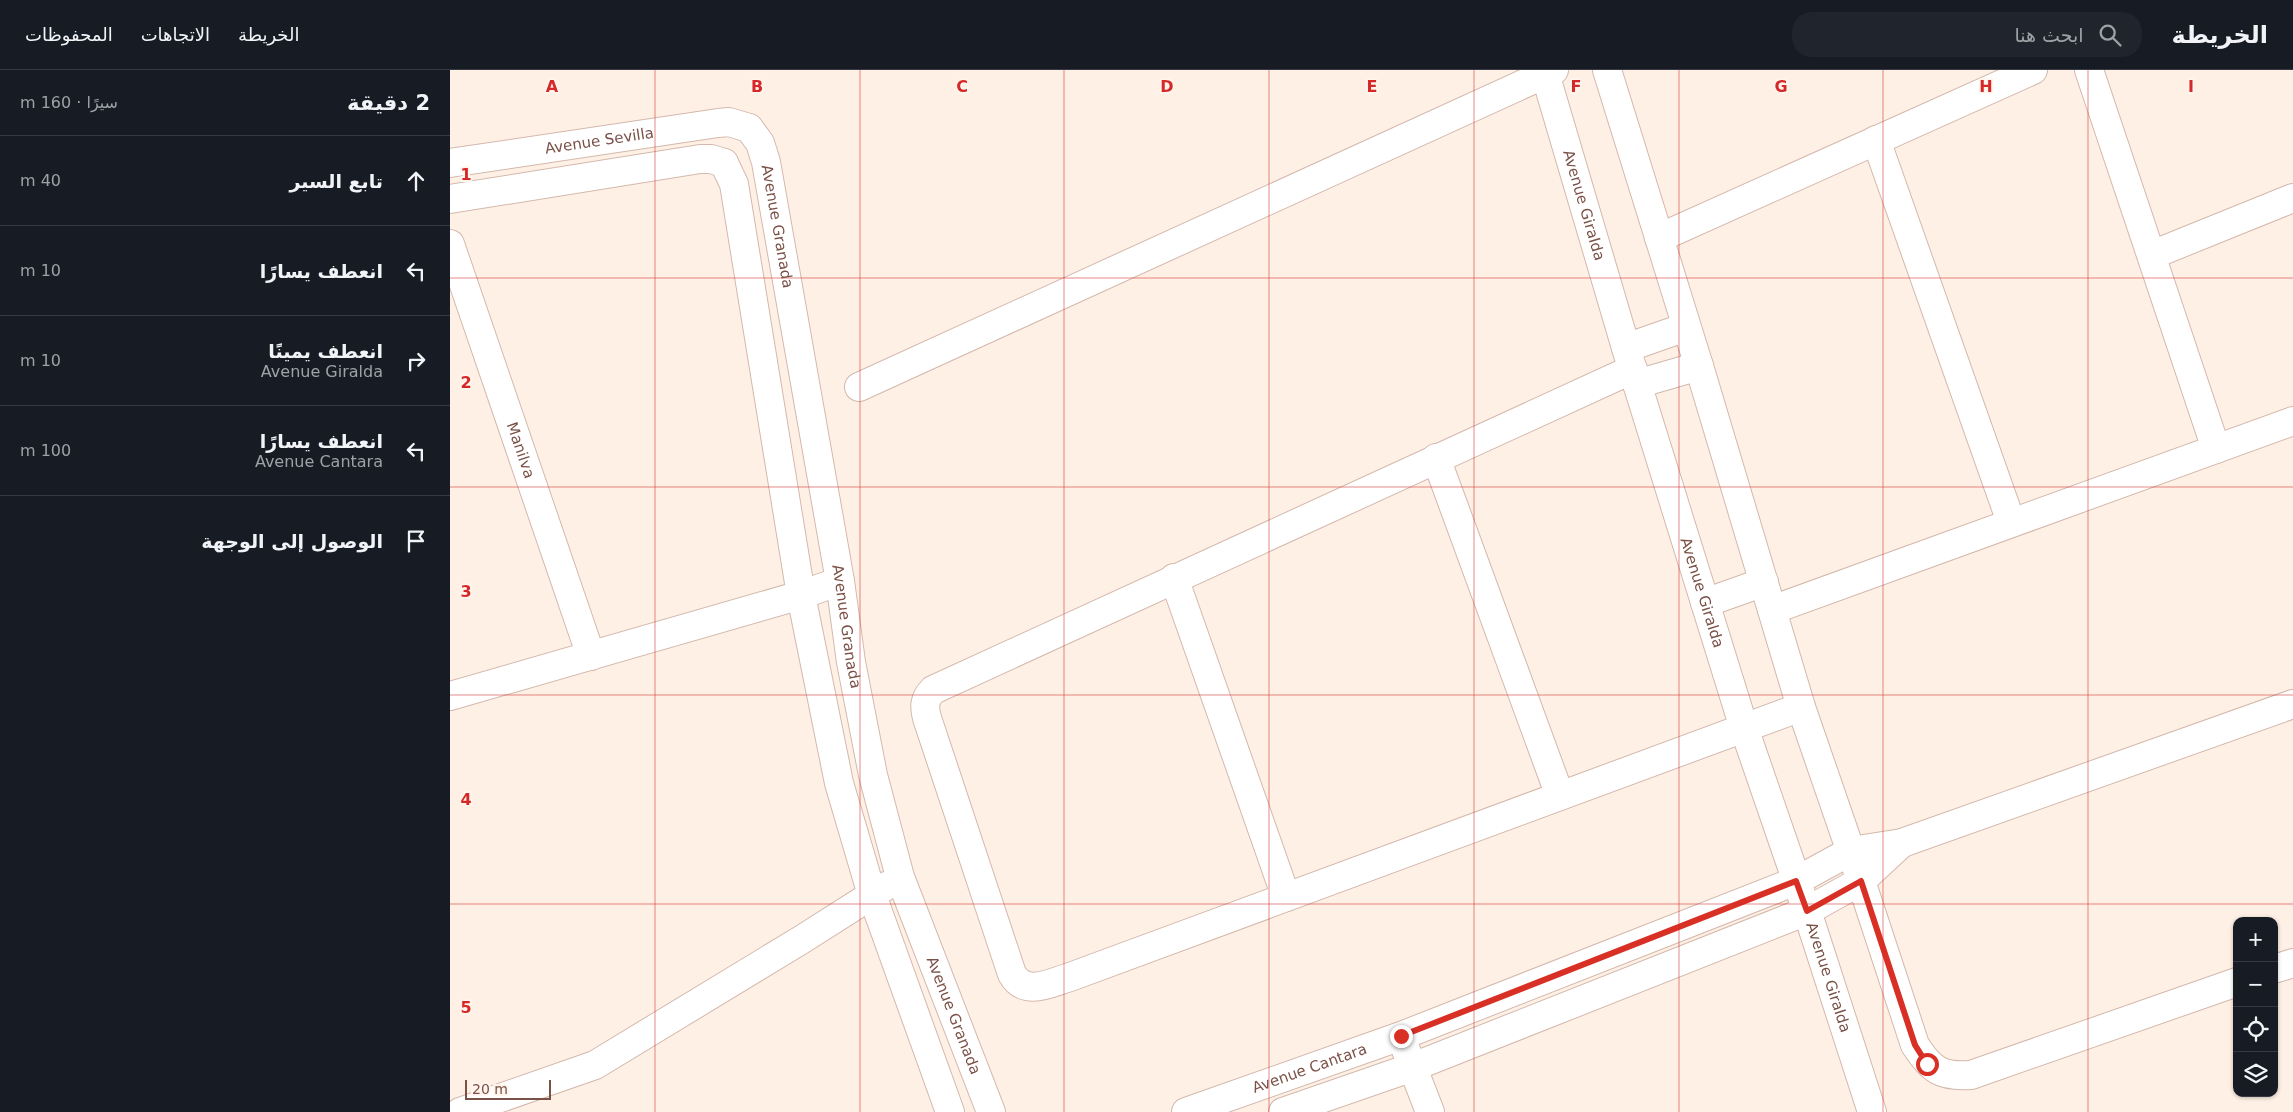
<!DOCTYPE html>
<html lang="ar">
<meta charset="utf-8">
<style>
:root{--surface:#171b24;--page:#20242c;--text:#f1f3f6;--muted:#9ea1a6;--line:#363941}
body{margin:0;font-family:"DejaVu Sans",Vazirmatn,sans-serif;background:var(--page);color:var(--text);direction:rtl}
.controls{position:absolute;right:15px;bottom:15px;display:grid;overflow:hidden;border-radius:10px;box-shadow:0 1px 4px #0004}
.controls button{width:45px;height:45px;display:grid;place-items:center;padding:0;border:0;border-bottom:1px solid var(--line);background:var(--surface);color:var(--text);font:25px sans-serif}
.scale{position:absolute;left:15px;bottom:12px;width:86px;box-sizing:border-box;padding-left:5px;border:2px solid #7a5147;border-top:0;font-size:14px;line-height:18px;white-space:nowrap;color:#7a5147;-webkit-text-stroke:4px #fff5ed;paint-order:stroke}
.stop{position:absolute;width:15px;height:15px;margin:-11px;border:4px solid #d93025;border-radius:50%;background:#fff}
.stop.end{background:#d93025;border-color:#fff;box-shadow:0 1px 5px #0008}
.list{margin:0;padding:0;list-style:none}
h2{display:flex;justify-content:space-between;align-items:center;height:65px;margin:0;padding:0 20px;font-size:21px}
h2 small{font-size:16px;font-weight:400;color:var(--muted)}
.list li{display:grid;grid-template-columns:32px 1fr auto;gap:15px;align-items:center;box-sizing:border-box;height:90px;padding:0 20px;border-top:1px solid var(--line)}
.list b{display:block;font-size:19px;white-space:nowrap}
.list p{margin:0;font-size:16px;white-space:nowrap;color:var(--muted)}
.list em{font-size:16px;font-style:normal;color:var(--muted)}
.icon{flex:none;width:28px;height:28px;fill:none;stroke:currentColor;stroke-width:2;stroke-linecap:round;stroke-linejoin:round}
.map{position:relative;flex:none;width:1843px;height:1042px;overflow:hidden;direction:ltr}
header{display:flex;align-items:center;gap:30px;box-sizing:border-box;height:70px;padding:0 25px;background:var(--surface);border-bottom:1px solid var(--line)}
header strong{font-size:24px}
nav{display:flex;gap:28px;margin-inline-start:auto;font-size:18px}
.search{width:350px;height:45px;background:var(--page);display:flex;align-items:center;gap:12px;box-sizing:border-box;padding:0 18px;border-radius:20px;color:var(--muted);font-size:19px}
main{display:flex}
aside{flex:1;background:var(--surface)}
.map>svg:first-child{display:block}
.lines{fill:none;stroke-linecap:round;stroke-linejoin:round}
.minor-casing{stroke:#d4b8ac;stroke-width:30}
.minor{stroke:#fff;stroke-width:28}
.route{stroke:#d93025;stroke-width:6}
.grid{fill:none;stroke:#d62828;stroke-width:1;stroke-opacity:0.55}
.labels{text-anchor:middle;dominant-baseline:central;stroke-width:4;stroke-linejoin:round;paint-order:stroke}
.street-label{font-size:15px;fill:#7a5147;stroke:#fff5ed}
.grid-label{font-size:16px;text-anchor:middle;font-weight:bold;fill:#d62828;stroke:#fff5ed;stroke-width:4;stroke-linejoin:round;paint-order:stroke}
</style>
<header>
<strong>الخريطة</strong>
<div class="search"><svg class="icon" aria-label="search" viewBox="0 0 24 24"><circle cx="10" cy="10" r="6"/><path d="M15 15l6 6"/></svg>ابحث هنا</div>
<nav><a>الخريطة</a><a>الاتجاهات</a><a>المحفوظات</a></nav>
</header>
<main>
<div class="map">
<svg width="1843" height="1042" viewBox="0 0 1843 1042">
<rect width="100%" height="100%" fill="#fef0e5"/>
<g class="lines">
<defs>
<g id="minor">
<path id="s1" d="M1094,0L1176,278L1294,658L1357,841L1422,1042"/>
<path d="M1157,0L1249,296L1351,637L1411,811L1465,975C1481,1000 1491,1007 1521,1005L1787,912"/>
<path d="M1639,0L1766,379"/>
<path id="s2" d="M299,58L310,73L316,92L390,511L401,592L423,705L450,807L541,1042"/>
<path d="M1426,70L1561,452"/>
<path id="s3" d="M0,93L268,53L279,52L299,58"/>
<path d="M274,93L284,114L351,525L389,713L422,825L500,1042"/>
<path d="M0,129L250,89H261L274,93"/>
<path d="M1209,168L1583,0"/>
<path id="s4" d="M0,174L141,586"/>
<path d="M1702,185L1843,128"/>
<path d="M1176,278L1236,257"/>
<path d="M1183,299L483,620C474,629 474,637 477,648L562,904C575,927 600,913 620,907L1351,637"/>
<path d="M1187,314L1249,296"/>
<path d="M409,317L1104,0"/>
<path d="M986,388L1110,726"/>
<path d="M724,508L836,827"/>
<path d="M1255,533L1314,512"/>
<path d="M1322,540L1843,351"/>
<path d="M0,626L351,525L390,511"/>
<path d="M1824,899L1843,893"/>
<path d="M956,980L980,1042"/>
<path d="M10,1042L145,995L351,870L436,816"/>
<path id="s5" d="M736,1042L951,966L1346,811L1401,781L1452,773L1843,634"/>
<path d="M833,1042L963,997L1357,841L1411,811L1452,773"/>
</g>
</defs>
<use href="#minor" class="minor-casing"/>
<use href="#minor" class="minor"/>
</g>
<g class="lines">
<path class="route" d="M951,966L1346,811L1357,841L1411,811L1465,975L1477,994"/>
</g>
<path class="grid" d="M205,0V1042M410,0V1042M614,0V1042M819,0V1042M1024,0V1042M1229,0V1042M1433,0V1042M1638,0V1042M0,208H1843M0,417H1843M0,625H1843M0,834H1843"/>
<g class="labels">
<g class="street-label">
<text stroke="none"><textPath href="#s3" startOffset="151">Avenue Sevilla</textPath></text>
<text stroke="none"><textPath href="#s1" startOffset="141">Avenue Giralda</textPath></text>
<text stroke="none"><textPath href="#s2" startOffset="104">Avenue Granada</textPath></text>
<text stroke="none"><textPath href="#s4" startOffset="218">Manilva</textPath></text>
<text stroke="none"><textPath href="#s1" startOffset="546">Avenue Giralda</textPath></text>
<text stroke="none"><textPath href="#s2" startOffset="510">Avenue Granada</textPath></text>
<text stroke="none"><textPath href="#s1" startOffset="951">Avenue Giralda</textPath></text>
<text stroke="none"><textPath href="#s2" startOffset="915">Avenue Granada</textPath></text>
<text stroke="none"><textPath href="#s5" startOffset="131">Avenue Cantara</textPath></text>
</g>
</g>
<g class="grid-label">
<text x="102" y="22">A</text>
<text x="307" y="22">B</text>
<text x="512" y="22">C</text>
<text x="717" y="22">D</text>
<text x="922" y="22">E</text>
<text x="1126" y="22">F</text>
<text x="1331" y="22">G</text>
<text x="1536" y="22">H</text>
<text x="1741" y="22">I</text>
<text x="16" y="110">1</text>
<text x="16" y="318">2</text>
<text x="16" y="527">3</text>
<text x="16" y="735">4</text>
<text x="16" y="943">5</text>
</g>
</svg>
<div class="controls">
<button>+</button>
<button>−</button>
<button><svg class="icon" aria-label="locate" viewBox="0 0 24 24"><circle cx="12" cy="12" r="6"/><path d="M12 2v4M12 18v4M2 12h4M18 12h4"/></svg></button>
<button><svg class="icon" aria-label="layers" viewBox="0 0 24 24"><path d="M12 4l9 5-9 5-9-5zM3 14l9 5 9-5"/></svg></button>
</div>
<div class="scale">20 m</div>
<div class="stop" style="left:1477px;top:994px"></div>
<div class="stop end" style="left:951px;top:966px"></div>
</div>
<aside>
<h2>2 دقيقة<small>سيرًا · 160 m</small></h2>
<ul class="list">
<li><svg class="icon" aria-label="ahead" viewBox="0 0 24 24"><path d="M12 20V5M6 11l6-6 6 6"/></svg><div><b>تابع السير</b></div><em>40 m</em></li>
<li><svg class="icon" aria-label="left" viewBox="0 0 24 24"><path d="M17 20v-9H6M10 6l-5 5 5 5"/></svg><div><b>انعطف يسارًا</b></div><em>10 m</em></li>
<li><svg class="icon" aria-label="right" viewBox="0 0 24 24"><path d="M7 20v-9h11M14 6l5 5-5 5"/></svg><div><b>انعطف يمينًا</b><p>Avenue Giralda</p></div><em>10 m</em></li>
<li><svg class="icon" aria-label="left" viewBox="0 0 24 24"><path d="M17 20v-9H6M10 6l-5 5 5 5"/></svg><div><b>انعطف يسارًا</b><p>Avenue Cantara</p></div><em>100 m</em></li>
<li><svg class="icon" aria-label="arrive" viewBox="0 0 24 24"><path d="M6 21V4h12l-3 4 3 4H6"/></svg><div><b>الوصول إلى الوجهة</b></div></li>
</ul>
</aside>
</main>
